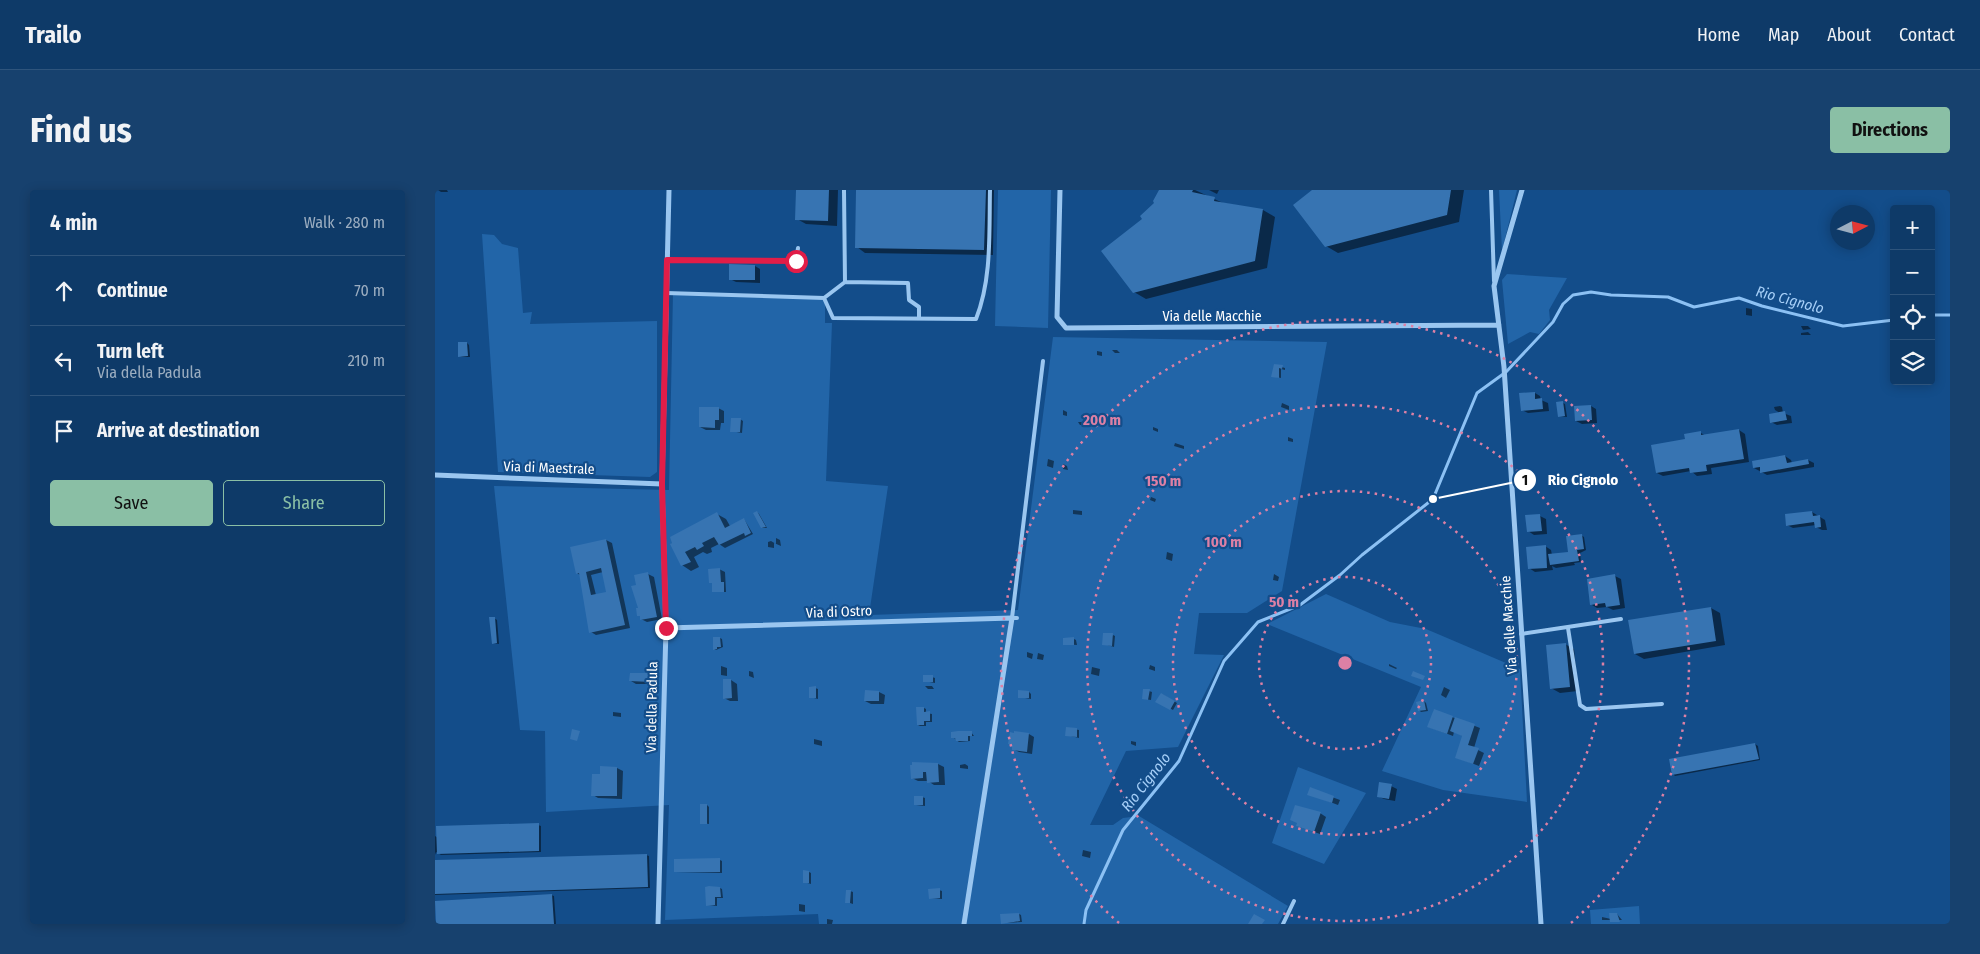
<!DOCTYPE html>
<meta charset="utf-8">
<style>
:root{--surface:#0e3a68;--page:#17416e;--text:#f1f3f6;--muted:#9badc0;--line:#2e547c;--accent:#8abfa5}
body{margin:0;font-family:"Fira Sans Condensed",sans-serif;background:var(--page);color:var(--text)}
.controls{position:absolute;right:15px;top:15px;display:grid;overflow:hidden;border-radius:5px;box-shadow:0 2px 12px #0003}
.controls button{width:45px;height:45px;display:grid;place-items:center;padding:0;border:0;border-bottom:1px solid var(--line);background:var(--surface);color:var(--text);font:25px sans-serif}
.compass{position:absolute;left:1395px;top:15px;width:45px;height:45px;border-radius:50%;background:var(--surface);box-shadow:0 2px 12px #0003;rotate:84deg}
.stop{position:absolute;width:15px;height:15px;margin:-11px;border:4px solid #e11d48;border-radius:50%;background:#fff}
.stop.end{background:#e11d48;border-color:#fff;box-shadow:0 1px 5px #0008}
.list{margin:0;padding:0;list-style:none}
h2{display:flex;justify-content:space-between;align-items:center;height:65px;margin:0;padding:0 20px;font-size:21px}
h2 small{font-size:16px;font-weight:400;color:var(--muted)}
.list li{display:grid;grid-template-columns:32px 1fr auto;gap:15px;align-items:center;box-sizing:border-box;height:70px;padding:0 20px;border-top:1px solid var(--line)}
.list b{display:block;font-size:19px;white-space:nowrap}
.list p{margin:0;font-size:16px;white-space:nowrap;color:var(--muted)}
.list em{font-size:16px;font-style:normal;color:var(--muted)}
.actions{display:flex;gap:10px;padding:15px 20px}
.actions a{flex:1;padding:11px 0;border:1px solid var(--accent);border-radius:5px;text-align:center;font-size:18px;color:var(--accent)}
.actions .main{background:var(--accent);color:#111}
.icon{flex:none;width:28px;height:28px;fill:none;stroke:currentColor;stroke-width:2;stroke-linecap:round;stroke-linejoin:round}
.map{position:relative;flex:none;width:1515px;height:734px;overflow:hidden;border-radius:5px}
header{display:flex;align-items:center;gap:30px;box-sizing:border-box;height:70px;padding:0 25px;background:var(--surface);border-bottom:1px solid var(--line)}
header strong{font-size:24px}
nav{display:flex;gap:28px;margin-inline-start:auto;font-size:18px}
.intro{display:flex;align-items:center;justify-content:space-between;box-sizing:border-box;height:120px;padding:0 30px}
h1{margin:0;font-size:35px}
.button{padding:12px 22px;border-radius:5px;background:var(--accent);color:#111;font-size:18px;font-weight:700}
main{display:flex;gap:30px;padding:0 30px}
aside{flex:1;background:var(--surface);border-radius:5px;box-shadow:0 2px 12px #0003}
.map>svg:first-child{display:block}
.green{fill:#2265a8}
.shadow{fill:#0007;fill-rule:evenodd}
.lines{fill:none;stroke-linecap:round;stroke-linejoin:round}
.stream{stroke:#8cc1f4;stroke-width:3}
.building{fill:#3774b2;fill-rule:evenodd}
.lane{stroke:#9ac6f0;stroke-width:4}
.street{stroke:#9ac6f0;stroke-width:5}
.route{stroke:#e11d48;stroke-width:6}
.ring{fill:none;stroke:#dd80a5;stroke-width:2.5;stroke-dasharray:2.5 5}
.labels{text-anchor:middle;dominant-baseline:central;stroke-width:4.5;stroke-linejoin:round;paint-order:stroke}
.street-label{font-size:14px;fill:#fff;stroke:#134d8a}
.water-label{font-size:15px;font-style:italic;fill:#a6cff8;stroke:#134d8a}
.centre{fill:#dd80a5;stroke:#134d8a;stroke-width:2.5}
.ring-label{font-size:15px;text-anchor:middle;font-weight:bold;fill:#dd80a5;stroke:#134d8a;stroke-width:4.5;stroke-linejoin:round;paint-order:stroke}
.leader{fill:none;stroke:#fff;stroke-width:2}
.callout-dot{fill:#fff;stroke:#134d8a;stroke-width:2}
.mark-label{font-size:15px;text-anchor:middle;font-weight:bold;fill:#111}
.callout-label{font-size:15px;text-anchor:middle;font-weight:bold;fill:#fff;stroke:#134d8a;stroke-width:4.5;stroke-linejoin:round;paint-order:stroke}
</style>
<header>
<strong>Trailo</strong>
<nav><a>Home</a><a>Map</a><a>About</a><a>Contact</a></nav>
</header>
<div class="intro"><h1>Find us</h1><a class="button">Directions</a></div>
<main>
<aside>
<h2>4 min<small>Walk · 280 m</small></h2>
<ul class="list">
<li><svg class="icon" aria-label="ahead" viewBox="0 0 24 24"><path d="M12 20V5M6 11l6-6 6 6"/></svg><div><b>Continue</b></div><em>70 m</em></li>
<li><svg class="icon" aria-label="left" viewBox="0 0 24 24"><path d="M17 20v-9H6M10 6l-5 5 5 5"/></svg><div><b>Turn left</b><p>Via della Padula</p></div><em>210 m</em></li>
<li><svg class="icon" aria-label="arrive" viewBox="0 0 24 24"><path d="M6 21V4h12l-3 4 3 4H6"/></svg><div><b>Arrive at destination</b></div></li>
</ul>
<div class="actions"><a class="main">Save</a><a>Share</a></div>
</aside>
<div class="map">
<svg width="1515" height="734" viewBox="0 0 1515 734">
<rect width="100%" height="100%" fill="#134d8a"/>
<path class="green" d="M563,0H616L613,138L560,136Z
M1064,0H1082L1067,61Z
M47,44L59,45L67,54L83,58L88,123L97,122L95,134L222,131V282L215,287L63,282Z
M1072,84L1132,88L1114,120L1115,130L1104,144L1095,142L1073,154L1067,90Z
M238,103L390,107V133H397L391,291L453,296L434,425L583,420L618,147L892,152L847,401L812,423H764L759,464L789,465L743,557L691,561L655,635H678L688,628L704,626L853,716L843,734H384L383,724L230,730L234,615L111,622L110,541L85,540L59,296L234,300Z
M891,404L955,432L991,439L1085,479L1092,612L1008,600L947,581L986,497L832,434Z
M863,577L931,603L889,674L837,653Z
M1204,716L1205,734H1156L1155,720Z"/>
<path class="shadow" d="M3,0H12L13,2H6Z
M362,0H403L402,36L371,34L362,29Z
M423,0H559L558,65L430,63L422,57Z
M726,0H760L788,13L828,20L840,27L832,78L711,109L699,102L720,14Z
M774,0H784L782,4Z
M879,0H1029L1024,32L903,63L891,56Z
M320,76L325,79V93L301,92L295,89Z
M1311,118L1317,119V126L1311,125Z
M1366,136H1373L1376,139L1368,140Z
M1373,142L1376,145H1366V143Z
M32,153L34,155L35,167H27L24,166Z
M677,160H682L685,163H680Z
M662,161L667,162V166L662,165Z
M840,175L850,178V180L846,179V188L837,186Z
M1100,203L1105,206L1106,210L1113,213L1114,221L1093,223L1087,220Z
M847,213L854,216V220L846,217Z
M1128,213L1130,214L1132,227L1124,226Z
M1156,216L1161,219L1162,233L1147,234L1141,231Z
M1345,216L1347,217L1348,223L1356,226L1357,233L1342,235L1336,232L1345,223L1340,220L1339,217Z
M283,218L289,221V233H286L285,240H271L265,237Z
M628,220L632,222V226L628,225Z
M305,229L308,231L307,243L296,241Z
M643,232H656L659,235H645Z
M718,237L723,239V242L718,240Z
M1304,240L1310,244L1314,272L1276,278L1277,284L1262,286L1256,281L1228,286L1222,283L1266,243L1271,246Z
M853,247L858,249V252L853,251Z
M740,253L749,256V259L739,256Z
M1350,266L1356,270L1357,273L1373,270L1379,273V277L1332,285L1319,278Z
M613,269L619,271L618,278L612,276Z
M628,274L632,276L633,280L628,279Z
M1158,287L1161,288V294L1150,296L1148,294Z
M716,307L721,309L720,312L715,310Z
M638,320L647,321V325L638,324Z
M322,322L324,324L332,338H327Z
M1377,322L1390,330L1392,340H1387L1381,337V335L1358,338L1352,335Z
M282,324L291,329L295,336L309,329L318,344L290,358L284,354L276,358L277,362L272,364L268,362L259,367L264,377L256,381L247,375L236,354Z
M1105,326L1111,329L1112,344L1099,345L1093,341L1092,327Z
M1146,345L1149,347L1151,360L1145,363L1146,372L1139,373L1140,375L1121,378L1117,376L1118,380L1100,382L1094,378L1110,356L1116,360L1117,365L1134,363Z
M341,348L345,350L346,356L339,353V358L333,357V352L336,351L341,354Z
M171,350L177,353L195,438L161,445L156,442L145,385L142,383ZM168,382L173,403L161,405L156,385Z
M732,362L738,364L737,371L731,369Z
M284,379L290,382L291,402H279Z
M213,384L219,387L227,429L212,432L206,429L202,396Z
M839,384L844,387L843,391L838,390Z
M1180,386L1186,389L1190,418L1178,420L1172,417L1162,418L1157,415Z
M1276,418L1285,423L1290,455L1209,469L1200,464Z
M59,428L62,430L64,454L58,453Z
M678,445L680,446L679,457L669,454Z
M285,448L287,449L288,457L281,460L279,459Z
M639,449L641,450L642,455L629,454Z
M1130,454L1139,459L1143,501L1125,503L1116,498Z
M592,462L598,464L597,469L592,467Z
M603,463L609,465L608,470L602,469Z
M954,474L962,478L961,479L954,476Z
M715,475L720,477V481L714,479Z
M286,476L292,478V486L286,485Z
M657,477L665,479L664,486L656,484Z
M314,481L318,482L319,488L314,486Z
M216,484L221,488V494H201L196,491Z
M497,487L500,488V493L489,491Z
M296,490L302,494L303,511H295L289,508V491Z
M490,496H497L499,499H493Z
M1009,497L1015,500L1011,508L1006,505Z
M380,498L383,499V509L375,507Z
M714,501L717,502L716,510L710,509Z
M444,502L450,505L449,514H436L430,511Z
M594,502L596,504V509L584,507Z
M727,504L742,513L738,520L722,511Z
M989,511L991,513L993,521L986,522L984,520Z
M489,518L491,519V523L497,524V532H491V536H485L483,535Z
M999,520L1045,538L1039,558L1049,563L1044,576L1021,567L1028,546L1019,542L1018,546L994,537Z
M178,522L186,523V527L178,526Z
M632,538L644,540V548L632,545Z
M536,542L539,546H535V551L524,552L518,547Z
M580,544H594L599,547L597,564L584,562L578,559V555L575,553Z
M379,549L387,551V556L379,554Z
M696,551L701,552V556L696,554Z
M1320,554L1323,556L1325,570L1240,586L1238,584Z
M478,573L503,574L509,577L510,595H499L493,591H483L477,588Z
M530,574L533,576V579L525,578V575Z
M182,578L188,581L187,609L163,608L158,605L166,585Z
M956,596L962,599L960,611L949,609L943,606Z
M875,599L905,610L903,615L874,604Z
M487,607L490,608V616L481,615Z
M272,615L274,617V634L266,633Z
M885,623L891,627L885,644L862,636L863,633Z
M103,635L106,636V662L6,665L1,662L0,665V646L3,648Z
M648,660L656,662L655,668L647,666Z
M211,665L214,666L215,698L0,705V672Z
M285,670L287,671V683L241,682Z
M374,682L376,683V694L369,692Z
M285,698L287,699L288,708H282V716L272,715Z
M504,700L507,701V709L495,708Z
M415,701L418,702V714L412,712Z
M116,705L119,706L121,734H2Z
M364,714L370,715V722L364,721Z
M584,724L586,725L587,732L567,733Z
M1182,724L1187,730H1167V727L1176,729Z
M392,729L398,730L397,734H392Z"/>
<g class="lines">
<path class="stream" d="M1496,125H1515
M649,734L651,720L688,640L744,571L789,471L823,432L865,415L905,385L927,365L998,309L1042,203L1071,182L1118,132L1128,114L1138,105L1156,102L1176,105L1233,107L1259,117L1304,108L1327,116L1408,136L1459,130"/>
</g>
<path class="building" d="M361,0H394L393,31L360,30Z
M421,0H551L549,60L420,58Z
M724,0H758L757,2L780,7L779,11L828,19L820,71L698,103L666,61L707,29L705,26L719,13L718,11Z
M877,0H1016L1012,25L890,57L858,15Z
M294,74L320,75V90H294Z
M23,152H32L33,166L23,167Z
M839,174L848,175L847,179L844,178V188L836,187Z
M1100,202V209L1107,208L1108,219L1086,221L1084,203Z
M1128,211L1130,226L1123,227L1121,212Z
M1156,215L1157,230L1140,231L1139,216Z
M264,217H284V230H280V238L264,237Z
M1350,221L1352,230L1335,233L1334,224Z
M296,228H306L305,242H295Z
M1304,239L1309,269L1271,275L1272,281L1255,283L1254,278L1221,283L1216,255L1250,249L1249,244L1266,241V245Z
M1350,265L1352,273L1373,269L1374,274L1325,283V277L1318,278L1317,271Z
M1158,285L1159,293L1147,295L1146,287Z
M322,321L331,337L326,338L318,323Z
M1377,321L1378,326L1385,325L1386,337L1380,338L1379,332L1351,336L1350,324Z
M282,322L290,338L309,328L316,343L310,346L309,343L284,355L279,347L267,353L269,356L262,360L260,357L250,362L256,372L246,376L235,354L237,353L235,347Z
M1105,324L1107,341L1092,342L1090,325Z
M1147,344L1149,359L1142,360L1144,371L1115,375L1113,364L1133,362L1131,346Z
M171,349L190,435L154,443L144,383L141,384L135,357ZM166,378L171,402L156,405L151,382Z
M1111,355L1112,378L1093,379L1091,357Z
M285,378L286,392H289V402H277V393H274L273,379Z
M213,382L222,427L205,430V426H202L201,418H203L196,396L201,395L199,385Z
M1180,384L1185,415L1171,417L1170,413L1155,415L1152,389Z
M1276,417L1281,451L1199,464L1193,430Z
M54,427H60L62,453L57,454Z
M668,443H678L677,456L667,455Z
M278,447H285L286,457H282V459L278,460Z
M639,447V455H628V448Z
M1131,453L1135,497L1115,499L1111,455Z
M978,481L990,486L988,490L976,486Z
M195,483H216V492L194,491Z
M488,485H498V492H488Z
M288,489H296L297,508L288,509Z
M381,496V508H374V497Z
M708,499H715L713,510L707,509Z
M430,500L444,501V511H429Z
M583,500L594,501V508H583Z
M726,503L740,511L735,520L720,512Z
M989,510L991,520L983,521L981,512Z
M481,517H489V522L495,521V531H489V535H482Z
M999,519L1018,526L1012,544L992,537Z
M1020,527L1040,534L1033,555L1044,558L1038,574L1020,568L1027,546L1015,541Z
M631,537L642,538V547L630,546Z
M137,539L145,541L142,551L135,549Z
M523,541H537V546H533V551H521L520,548H516V542Z
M579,541L594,543L592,562L577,560V554H573L575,542L579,543Z
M1320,553L1324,569L1237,585L1234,569Z
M477,572L503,573L504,592L492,593L491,582H488V588L476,589L475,575H477Z
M165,576L182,577V606H156L157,584H165Z
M944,592L957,594L954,609L942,607Z
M875,597L899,606L897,613L872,605Z
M479,606H488V615H479Z
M265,614H272V634H265Z
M860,615L886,622L879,642L861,636L862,633L855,630Z
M104,633V661L2,664L1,636Z
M212,664L213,697L0,704V670Z
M285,668V682H239V669Z
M368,680L374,681V693H368Z
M274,696L285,697L286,707H280V715L271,716L270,697Z
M505,698V708L494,709L493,699Z
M411,700H416L415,713H410Z
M117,704L119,734H1L0,711Z
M584,723L585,731L566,734L565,724Z
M1174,723H1182L1185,732H1175Z
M819,724L830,730L827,734H813Z"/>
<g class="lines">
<path class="lane" d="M409,0L410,92
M1056,0L1059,91
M232,70L361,71L363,58
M231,103L389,108L410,92L473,93L474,110L484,117V128
M389,108L398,128L541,129C557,89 554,42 555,0
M582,428H577L608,171
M1133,438L1145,515L1151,519L1227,514
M1086,444L1186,429
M848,734L859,711"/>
<path class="street" d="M625,0L622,127L631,138L1064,135
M1087,0L1059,96L1069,177L1106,734
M0,285L227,294
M231,438L577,428L529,734
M223,734L231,438L227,294L234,0"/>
</g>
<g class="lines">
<path class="route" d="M231,438L227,294L232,70L361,71"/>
</g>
<g class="ring">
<circle cx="910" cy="473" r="86"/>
<circle cx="910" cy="473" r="172"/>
<circle cx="910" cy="473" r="258"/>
<path d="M684 733A344 344 0 1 1 1136 733"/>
</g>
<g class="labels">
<g class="street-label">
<text x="777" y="126">Via delle Macchie</text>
<text transform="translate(114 278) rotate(2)">Via di Maestrale</text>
<text transform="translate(404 422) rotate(-2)">Via di Ostro</text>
<text transform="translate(1074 435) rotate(-94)">Via delle Macchie</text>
<text transform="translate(217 517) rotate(-89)">Via della Padula</text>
</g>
<g class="water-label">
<text transform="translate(1355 110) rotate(15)">Rio Cignolo</text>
<text transform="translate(711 592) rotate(-52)">Rio Cignolo</text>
</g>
</g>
<circle cx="910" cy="473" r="8" class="centre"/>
<g class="ring-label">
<text x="667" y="235">200 m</text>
<text x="728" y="296">150 m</text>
<text x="788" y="357">100 m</text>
<text x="849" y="417">50 m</text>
</g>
<path class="leader" d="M998 309L1090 290"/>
<g class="callout-dot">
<circle cx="998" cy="309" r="5"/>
<circle cx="1090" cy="290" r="12"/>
</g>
<g class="mark-label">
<text x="1090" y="295">1</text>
</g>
<g class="callout-label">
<text x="1148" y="295">Rio Cignolo</text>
</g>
</svg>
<div class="controls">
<button>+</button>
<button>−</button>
<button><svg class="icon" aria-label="locate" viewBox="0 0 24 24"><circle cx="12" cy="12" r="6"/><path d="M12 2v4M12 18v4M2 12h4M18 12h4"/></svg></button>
<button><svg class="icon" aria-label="layers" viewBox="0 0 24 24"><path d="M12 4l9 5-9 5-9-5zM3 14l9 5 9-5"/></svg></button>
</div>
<svg class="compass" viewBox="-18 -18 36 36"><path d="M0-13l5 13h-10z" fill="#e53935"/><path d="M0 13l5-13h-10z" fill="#9badc0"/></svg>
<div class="stop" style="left:361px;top:71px"></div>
<div class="stop end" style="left:231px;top:438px"></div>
</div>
</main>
